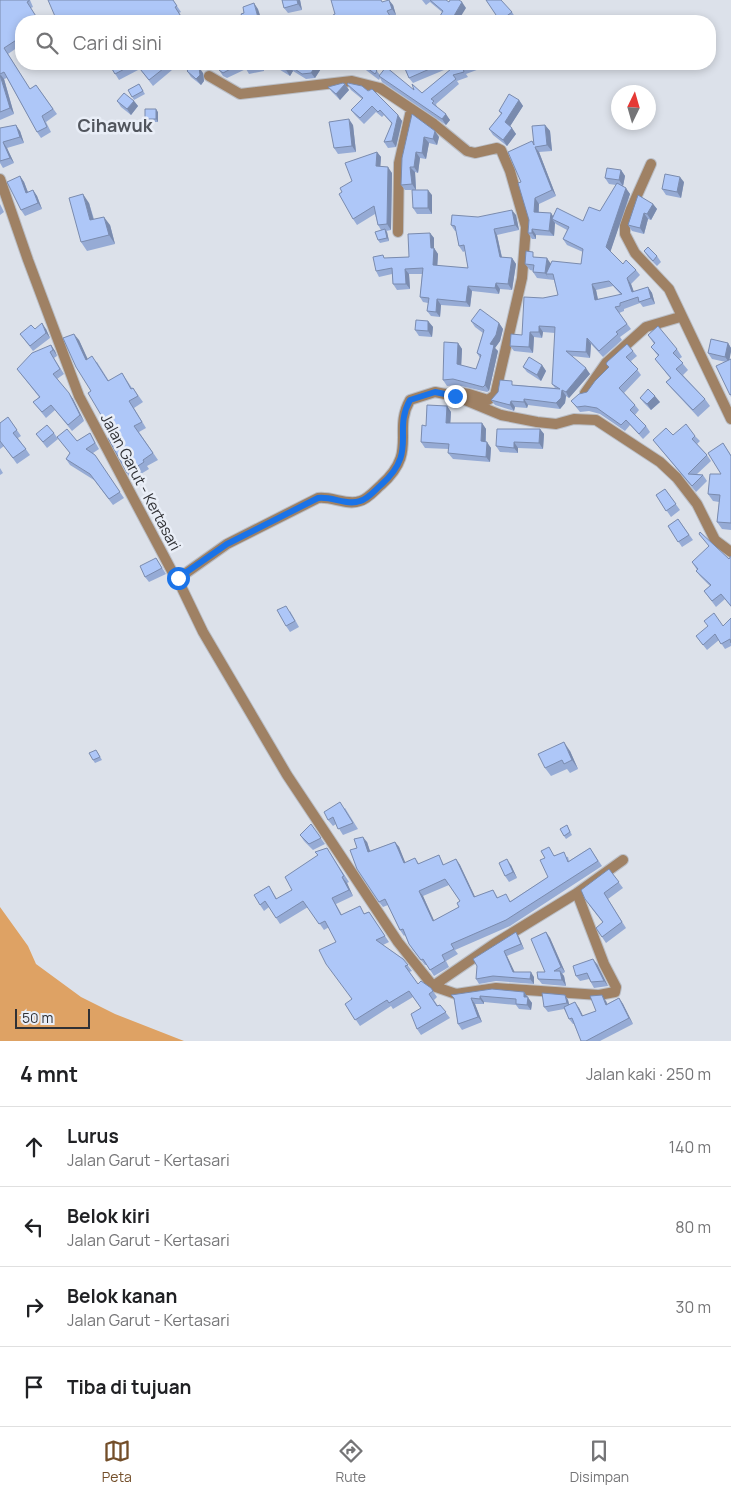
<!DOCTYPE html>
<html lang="id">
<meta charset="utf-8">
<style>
:root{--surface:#fff;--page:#f6f6f6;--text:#202124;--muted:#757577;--line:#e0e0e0;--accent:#734e29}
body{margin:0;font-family:Manrope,sans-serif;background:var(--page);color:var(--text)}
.compass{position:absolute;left:611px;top:85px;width:45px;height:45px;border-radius:50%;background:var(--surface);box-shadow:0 2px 8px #0003;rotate:5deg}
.scale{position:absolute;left:15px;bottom:12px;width:75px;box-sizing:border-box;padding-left:5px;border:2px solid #303135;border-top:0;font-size:14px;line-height:18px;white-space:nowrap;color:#303135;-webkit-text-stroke:4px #e9eef7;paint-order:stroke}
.stop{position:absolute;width:15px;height:15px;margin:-11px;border:4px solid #1a73e8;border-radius:50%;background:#fff}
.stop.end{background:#1a73e8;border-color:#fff;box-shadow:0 1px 5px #0008}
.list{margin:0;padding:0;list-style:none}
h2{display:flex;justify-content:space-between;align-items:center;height:65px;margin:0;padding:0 20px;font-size:21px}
h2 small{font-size:16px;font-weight:400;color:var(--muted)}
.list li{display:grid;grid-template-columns:32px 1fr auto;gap:15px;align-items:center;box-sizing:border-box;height:80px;padding:0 20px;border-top:1px solid var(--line)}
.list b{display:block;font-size:19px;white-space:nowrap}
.list p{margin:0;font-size:16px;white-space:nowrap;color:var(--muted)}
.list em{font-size:16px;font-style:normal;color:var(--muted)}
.icon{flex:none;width:28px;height:28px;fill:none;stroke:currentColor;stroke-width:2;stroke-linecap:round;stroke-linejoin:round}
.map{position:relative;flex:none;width:731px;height:1041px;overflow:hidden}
.search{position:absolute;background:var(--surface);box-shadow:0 2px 8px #0003;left:15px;right:15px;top:15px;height:55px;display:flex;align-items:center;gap:12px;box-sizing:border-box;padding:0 18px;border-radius:20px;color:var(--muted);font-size:19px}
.sheet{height:385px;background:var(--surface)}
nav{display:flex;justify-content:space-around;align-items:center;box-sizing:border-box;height:70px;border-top:1px solid var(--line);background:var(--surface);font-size:14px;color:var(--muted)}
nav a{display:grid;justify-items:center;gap:2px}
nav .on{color:var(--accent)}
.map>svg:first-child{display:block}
.grass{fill:#dea264}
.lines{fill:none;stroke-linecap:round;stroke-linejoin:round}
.minor-casing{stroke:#babec6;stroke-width:12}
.minor{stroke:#9f8164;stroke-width:10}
.wall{fill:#96abd5;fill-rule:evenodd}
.shaded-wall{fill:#7a8bae}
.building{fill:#aec7f8;stroke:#7a8bae;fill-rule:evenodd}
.route{stroke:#1a73e8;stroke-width:6}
.labels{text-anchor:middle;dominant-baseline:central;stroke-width:5;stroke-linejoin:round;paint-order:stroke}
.street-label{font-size:15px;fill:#303135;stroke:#e9eef7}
.quarter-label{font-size:18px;font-weight:bold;fill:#51555d;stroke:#e9eef7}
</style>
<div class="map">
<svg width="731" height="1041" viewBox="0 0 731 1041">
<rect width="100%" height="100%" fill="#dce1ea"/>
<path class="grass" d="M0,907L28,946L36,964L81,997L115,1014L184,1041H0Z"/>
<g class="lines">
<defs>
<path id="minor" d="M209,76L240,94L352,81L380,88L434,124L467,151L475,153L497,148L501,150L510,171L526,227L522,278L495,395L488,400L469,394L456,392
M651,164L631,209L625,226V234L635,253L669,289L731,419
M0,179L28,260L79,396L175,577L179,578L227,544L318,498C332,496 347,506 360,501C368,499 375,490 381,485C419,451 392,432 410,400L435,392L455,396L501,415L537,422L556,424L574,419L596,420L660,462L677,478L697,504L715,540L731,552
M398,232L399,163L411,110
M585,393L606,363L646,327L680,317
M177,578L203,632L287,775L398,942L433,986L494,944L577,893L623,860
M433,986L456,994L496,988L599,995L615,992L616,987L604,964L577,893"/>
</defs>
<use href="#minor" class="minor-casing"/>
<use href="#minor" class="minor"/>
</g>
<path class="wall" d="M0,0H30L33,7L31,8L21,21V45L8,54L30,89L36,85L57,114L46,122L51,132L41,138L37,132L7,78L4,79L14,114L0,120Z
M173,0L181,12L179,13L185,21H57Z
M282,0H300L302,10L288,13L284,8Z
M422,0H446L449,2L466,8L442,12L430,2L426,5Z
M486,0L512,12L515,17L510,21H501Z
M383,2L393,5L396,15L391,17L394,21H336L335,14Z
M72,64H85L75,68Z
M109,64H167L172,70L153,86L140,69L119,80Z
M215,64H262L264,71L249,74L246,69L227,78L223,76Z
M274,64H331L327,67L324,64L315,78L306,79L293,71L290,76L277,68Z
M358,64H371L380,75L422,93L456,65L413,83L409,78L403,64H480L482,68L466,74L468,77L457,81L459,84L436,104L437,107L450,120L446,125L382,82L380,78L379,80Z
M187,71L203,73L204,81L201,85L191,77Z
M139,84L145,94L134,100L128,90Z
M345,84L349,90L340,100L332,92L328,87Z
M347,84L398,115L402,121L396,147L388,148L384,142L392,124L384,115L382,117L376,112L364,124L355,115L351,110L362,99L351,90Z
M519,100L523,106L510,126L516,134L507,146L493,135L489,129L501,114L499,111Z
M117,101H134L138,106L131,115L121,107Z
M158,112V122H147L145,119Z
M412,114L439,137L437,145L429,143L426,159L420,158L418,173L415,172L416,190H405L401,185Z
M353,125L356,152L338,154L334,148Z
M545,125L550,131L552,151L539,152L556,196L539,204V212L553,216L583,221L600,211L616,185L609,184L605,178L621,170L625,176L623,186L630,194L610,252L623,264L636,270L640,275L631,284L634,292L648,287L652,293L655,304L643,307L640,303L624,309V311L619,313L631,329L620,337L622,340L603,357L591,344L590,358L572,356L590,374L569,398L566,396L565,403L560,409L528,405L527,408L515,407L514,411L495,405L491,400L515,385L555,388L552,384L555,333L543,332L542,338L534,337L533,353L514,351L510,346L522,335L543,298L558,295L554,280L537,278L533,272L534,271L530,270L525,264L536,257L551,264H581L583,252L567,245L563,239L567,230L556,224L555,223L554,236L536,235V239H532L528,233L529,220L521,182L532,141L534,144ZM613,286L621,295L598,299L596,290Z
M0,128L20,131L24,143L7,148L14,163L3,168L0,163Z
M377,152L381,157L380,167L392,173L391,230L386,231L387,232L389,241L380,243L378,240L381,230L378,225L375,214L357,225L353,219L342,192Z
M20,176L24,182L28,192L33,190L37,196L42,209L25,216L21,210Z
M684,182L681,198L666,195L662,189Z
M432,195V214H417L413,208Z
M89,203L94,219L110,225L115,244L87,251L81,242Z
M0,204L4,212L0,215Z
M653,204L657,209L651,220L648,219L644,234L632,231L628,225Z
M516,215L519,230L497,235L502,257L512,258L516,264L512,290L500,289L499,294L472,291L470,307L441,305L440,317L431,316L427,311L428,303L423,302L420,297L422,274H409L410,289L397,290L393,284L392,274L379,277L376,271L386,258L409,257L430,233L434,238V248L438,254L437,266L468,268L465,251L463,252L459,246L456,231H455L451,225L478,217Z
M644,251L657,256L661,262L657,266L648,257Z
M428,321L433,327L432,337L419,336L415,330Z
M471,321L499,323L503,329L500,341L495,348L498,351L489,391L487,392L457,385L447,386L443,380L458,343L462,349L461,366L476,369L480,358L477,353L483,333L475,327Z
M35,329H46L50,338L33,351L20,334Z
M648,335L677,349L682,357L679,359L688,370L683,375L705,399L710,406L698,417L672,389L666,382L670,378L655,359L658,356L651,347L654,344Z
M79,340L87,359L97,362L109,381L122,373L132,388H133L143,402L134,408L146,428L139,432L158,460L147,466L149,469L131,480L127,473L113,435L91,391Z
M728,343L731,348L729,360L731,359V397L730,395L726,362L712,359L708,353Z
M51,345L55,351L57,356L54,358L64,374L57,379L73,399L84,421L72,431L55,410L46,418L33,402L39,397L17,369Z
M633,351L637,356L631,361L641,375L624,393L635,405L639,410L635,415L646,426L650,432L643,439L630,425L625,431L600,414L589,411L580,412L571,401L587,392L609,368L606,364Z
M542,365L546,371L541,381L527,372L523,367Z
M640,398L660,402L651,410L644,403Z
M447,406L451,412L450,423H482L486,429V442L491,448L490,462L453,459L448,453L449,449L425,448L421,442L426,426Z
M8,417L21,436L18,438L30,455L17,464L4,446L0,449V423Z
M540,429L544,434L543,449L518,448V453L500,452L496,446Z
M54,433L58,439L47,448L36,434Z
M90,433L99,449L93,453L124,498L113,505L94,480L70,465L66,459L70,453L57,437L77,441Z
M673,435L695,436L700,441L697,444L707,455L711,461L697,474L703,475L707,481L696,492L653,440Z
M723,443L731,455V530L722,529L717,522L719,502L713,501L708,494L721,474Z
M0,468L3,473L0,475Z
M665,489L680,510L671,517L656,495Z
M678,519L693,540L682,547L668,526Z
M731,556V607L725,599L716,607L704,591L710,586L700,576L696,571L697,570L692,562L729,559Z
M156,558L166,574L149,582L145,577Z
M290,611L299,627L290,632L286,626Z
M731,618V646L725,649L719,640L707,650L696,636L723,626Z
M570,751L578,769L570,773L567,769L551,776L545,768Z
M98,753L102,760L95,763L93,760Z
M345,808L358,829L343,835L336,824L333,826L328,820Z
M311,824L325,844L313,850L304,841L300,835Z
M567,825L572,835L566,839L564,836Z
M367,842L370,851L395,842L399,847L405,863L415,858L419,864L439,855L444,865L456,859L460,865L475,897L493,890L498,898L511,901L548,877L554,855L568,857L569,861L590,848L602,866L510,926L455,950L458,954L446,961L449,967L434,976L427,965H425L413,950L409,944L405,935L404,936L400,930L388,905L383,907L379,902L357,848ZM449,885L460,901L459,907L434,921L423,896Z
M327,848L349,882L347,883L353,896L336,904L342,915L365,913L369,912L389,942L383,945L403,959L412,971L409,972L418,984L431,988L437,997L434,1000L438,1006L440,1005L450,1018L421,1035L417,1029L421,1008L413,997L393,1009L391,1006L360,1026L345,1004L352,1000L336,942L329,927L324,930L308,907L280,924L269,907L264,911L260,905L269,886L277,899L292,890L318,856L315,852Z
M511,865L517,878L509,882L505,876Z
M609,869L623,888L608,899L626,928L606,943L596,928L603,923L589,905Z
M546,932L550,938L565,972L562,974L564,976L566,986L542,984L538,979L545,972Z
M519,937L524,949L507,956L514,972L534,977V984L496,981L479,984L476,979Z
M597,964L608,986L594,988L589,979L580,981L576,976Z
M524,992L532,1003L531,1010L519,1009L516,1005L484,1002V1004H475L482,1022L462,1030L458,1024L454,999L451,995Z
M565,995L568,1000L569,1005L579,1008L583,1016L596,1011L606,1001L607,1004L619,998L623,1004L633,1024L600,1041H581L574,1024H573L569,1019L564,1009L548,1012L544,1007Z"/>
<path class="shaded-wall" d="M297,0H300L302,10L298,4Z
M389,0L393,5L396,15L392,9Z
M462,2L466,8L458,21H451Z
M254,3L258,9L262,21H259Z
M259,64H262L264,71L260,66Z
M317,64H324L315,78L311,73Z
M348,64H355L351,68Z
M289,65L293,71L290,76L286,70Z
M199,67L203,73L204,81L201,85L196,79Z
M0,74L4,79L14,114L10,108Z
M345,84L349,90L340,100L336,94Z
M519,100L523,106L509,128L505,122Z
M134,101L138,106L131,115L127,109Z
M156,109L158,112V122L156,119Z
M446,114L450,120L446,125L442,119Z
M398,115L402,121L396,147L392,141Z
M349,119L353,125L356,152L352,146Z
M16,125L20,131L24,143L20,137Z
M545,125L550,131L552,151L547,145Z
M512,128L516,134L507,146L503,140Z
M435,131L439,137L437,145L433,139Z
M424,137L429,143L426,159L422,153Z
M3,142L7,148L14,163L10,158Z
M535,147L539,152L556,196L552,190Z
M377,152L381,157L380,172L376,166Z
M416,152L420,158L418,173L414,167Z
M388,167L392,173L391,230L387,224Z
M410,167L415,172L416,190L412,184Z
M621,170L625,176L623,186L619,180Z
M20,176L24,182L30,198L26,193Z
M680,177L684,182L681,198L677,192Z
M626,188L630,194L610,253L606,247Z
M33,190L37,196L42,209L38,203Z
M428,190L432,195V214L428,208Z
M83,194L89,203L96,229L90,220Z
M535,198L539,204L538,217L534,212Z
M653,204L657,209L651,220L647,214Z
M512,210L516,215L519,230L515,225Z
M551,213L555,219H552L555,223L554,236L549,231Z
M644,213L648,219L644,234L640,228Z
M104,217L110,225L115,244L109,235Z
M385,229L387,232L389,241L387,238Z
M494,229L497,235L503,263L500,257Z
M532,229L536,235V239L532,233Z
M430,233L434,238V248L438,254L437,271L433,265L431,248Z
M512,258L516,264L512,290L508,284Z
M547,258L551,264L546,274L549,279L545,273Z
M405,269L409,274L410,289L406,284Z
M627,278L631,284L636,298L632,292Z
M496,283L500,289L499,294L495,288Z
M592,284L596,290L599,305L595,300Z
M468,286L472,291L470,307L466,302Z
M648,287L652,293L655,304L651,298Z
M437,299L441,305L440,317L436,312Z
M428,321L433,327L432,337L428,331Z
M42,323L46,329L50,338L46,333Z
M499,323L503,329L500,341L495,348L498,351L489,391L485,385L490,344Z
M539,326L543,332L542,338L539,332Z
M530,332L534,337L533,353L529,347Z
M74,334L79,340L91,366L86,360Z
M587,338L591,344L590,358L586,352Z
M458,343L462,349L461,370L457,364Z
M728,343L731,348V352L729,362L725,357Z
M51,345L55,351L57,356L53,350Z
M542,365L546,371L541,381L537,375Z
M586,368L590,374L569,398L566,392Z
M562,390L566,396L565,403L560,409L556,403Z
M69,393L73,399L84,421L80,415Z
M655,396L660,402L651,410L647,404Z
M524,399L528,405L527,408L524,402Z
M511,401L515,407L514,411L510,405Z
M447,406L451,412L450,429L446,423Z
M482,423L486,429L485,447L481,441Z
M540,429L544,434L543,449L539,443Z
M487,442L491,448L490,462L486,457Z
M514,442L518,448V453L514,448Z
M564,742L570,751L578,769L572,760Z
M363,837L367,842L372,857L368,852Z
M395,842L399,847L408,869L404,863Z
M456,859L460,865L478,903L474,897Z
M507,859L511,865L517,878L513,872Z
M342,877L347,883L353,896L349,890Z
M419,891L423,896L437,927L433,921Z
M516,932L519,937L524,949L521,944Z
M546,932L550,938L565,972L561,967Z
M504,951L507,956L517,977L513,972Z
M593,959L597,964L608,986L604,981Z
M560,971L564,976L566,986L562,980Z
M531,972L534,977V984L530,979Z
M524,992L532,1003L531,1010L527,1005L524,997Z
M565,995L568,1000L570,1008L567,1003Z
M602,995L606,1001L610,1011L606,1005Z
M480,996L484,1002V1004L480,999Z
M471,998L475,1004L482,1022L478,1017Z
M619,998L623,1004L633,1024L629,1018Z
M575,1002L579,1008L586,1022L582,1016Z"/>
<path class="building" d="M0,0H29V1L27,2L39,21H21V37L4,48L30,89L36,85L53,109L42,116L47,127L37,132L4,72L0,74Z
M48,0H173L177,6L175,7L182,18L177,21H57Z
M282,0H297L298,4L284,8Z
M331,0H381L382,2L389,0L392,9L387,11L393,21H378L376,16L359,21H336L333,15L335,14Z
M430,0H446L449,2L450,0H459L462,2L451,21H437L443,11Z
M486,0H501L512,12L500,21Z
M254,3L259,21H244L241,14L244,13L243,7Z
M109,64H134L115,74Z
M136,64H167L168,65L149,80Z
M193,64H195L199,67L200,75L196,79L187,71Z
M215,64H240L223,73L219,70Z
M245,64H259L260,66L245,68Z
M276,64H317L311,73L302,74L289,65L286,70Z
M362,64H371L377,71L375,74Z
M403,64H441L409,78Z
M457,64H475L463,68L464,72L453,75L456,79L431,99L434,101L432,103L446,114L442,119L379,76L386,67L414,90L412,84L422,93Z
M0,75L10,108L0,112Z
M343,83L345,84L336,94L328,87Z
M348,83L362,86L368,91L372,89L398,115L392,141L384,142L392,123L380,110L378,112L372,106L360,118L351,110L363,98L347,84Z
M139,84L143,91L132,97L128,90Z
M124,93L134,101L127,109L117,101Z
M509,94L519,100L505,122L512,128L503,140L489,129L502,113L499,111Z
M145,109H156V119H145Z
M412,114L435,131L433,139L424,137L422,153L416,152L414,167H410L412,184L401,185L402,158Z
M349,119L352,146L334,148L329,122Z
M16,125L20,137L3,142L10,158L0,161V128Z
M545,125L547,145L535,147L552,190L535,198L534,212L551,213L549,231L532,229V233H528L529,220L518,183L521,182L508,152L532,141L534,145L532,126Z
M377,152L376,166L388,167L387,224L378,225L374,206L353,219L339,194L342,192L340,188L352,181L345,163Z
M607,168L621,170L619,180L605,178Z
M665,174L680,177L677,192L662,189Z
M20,176L26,193L33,190L38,203L21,210L7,182Z
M617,183L626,188L606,247L623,264L626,260L636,270L627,278L632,292L648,287L651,298L639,302L638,297L620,303V306L615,307L627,324L616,332L618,334L599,351L587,338L586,352L566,351L586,368L566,392L562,390L561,398L556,403L524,399V402L511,401L510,405L491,400L498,392L500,380L512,381V385L560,389L552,384L555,327L539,326V332H530L529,347L510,346L511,334L522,335L524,297L543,298L558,295L553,274H546L552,261L581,264L583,249L563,239L569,227L552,219L557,208L583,221L589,207L600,211ZM609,281L622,294L595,300L592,284Z
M412,190H428V208H413Z
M83,194L90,220L104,217L109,235L81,242L69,198Z
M638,195L653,204L647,214L644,213L640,228L628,225Z
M512,210L515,225L494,229L500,257L512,258L508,284L496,283L495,288L468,286L466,302L437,299L436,312L427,311L429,298L420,297L423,268L405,269L406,284H393L392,268L376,271L373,257L383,255L384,258L409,257L408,234L430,233L431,248H434L433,265L468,268L464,245L459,246L455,226L451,225L452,215L478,217Z
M385,229L387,238L378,240L375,232Z
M648,247L657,256L653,261L644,251Z
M526,251L533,252V257L547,258L545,273L533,272L534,265L525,264Z
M480,309L499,323L496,335L490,344L494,345L485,385L483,387L453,379L443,380L444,342L458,343L457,364L476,369L481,355L477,353L484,330L471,321Z
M416,320L428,321V331L415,330Z
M42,323L46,333L30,346L20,334L31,325L35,329Z
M658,326L677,349L673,353L683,363L676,369L705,399L693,410L666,382L671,378L655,359L659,355L651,347L655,343L648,335Z
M74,334L86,360L92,356L108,381L122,373L131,389L133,388L138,396L129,401L142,422L134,426L153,453L143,460L144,462L127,473L108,438L113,435L88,393L91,391L76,367L63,338Z
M711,339L728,343L725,357L708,353Z
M627,344L633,351L626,357L638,369L619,388L635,405L630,410L646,426L639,434L626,420L621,425L597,408L585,406L577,407L571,401L579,394L587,392L595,381L609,367L606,364L607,362Z
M51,345L53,350L50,352L60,369L53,374L69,393L80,415L68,425L51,405L42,412L33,402L40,397L17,369L32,353Z
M529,357L542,365L537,375L523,367Z
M731,359V394L730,395L716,366Z
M648,389L655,396L647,404L640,398Z
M427,405L447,406L446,423H482L481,441L487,442L486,457L448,453L449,444L421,442L422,425L426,426Z
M8,417L17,430L13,433L26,449L13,458L0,441V423Z
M686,424L695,436L692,439L707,455L688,474L703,475L692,486L653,440L666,428L673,435Z
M47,425L54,433L43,442L36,434Z
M67,429L77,441L90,433L95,443L86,449L95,455L120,492L109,499L90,474L66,459L70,453L57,437Z
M497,429H540L539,443L514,442V448L496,446Z
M723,443L731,456V523L717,522L720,495L708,494L710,474H721L708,453Z
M665,489L676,504L666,511L656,495Z
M678,519L689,535L678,542L668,526Z
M700,532L729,559L731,556V606L721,594L712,601L704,591L711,585L696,571L698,569L692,562L709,546L699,534Z
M156,558L162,568L145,577L140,566Z
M286,606L295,621L286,626L277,610Z
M714,613L723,626L731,618V643L730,639L721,644L715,634L703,645L696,636L708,626L704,621Z
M564,742L572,760L564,764L562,760L545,768L538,754Z
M96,750L100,757L93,760L89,753Z
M340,802L353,823L338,829L333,817L328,820L324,812Z
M311,824L321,838L309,844L300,835Z
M567,825L570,832L564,836L560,829Z
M363,837L368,852L395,842L404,863L415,858L418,864L439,855L443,865L456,859L474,897L493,890L497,898L506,894L510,902L548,877L540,860L545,858L541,851L549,847L554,856L564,852L568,862L590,848L598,861L506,920L451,944L454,949L442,955L445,961L430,970L423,959L421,960L409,944L403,929L400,930L385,899L379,902L357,869L350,850L357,848L354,839ZM445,879L460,901L457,903L459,907L433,921L419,891Z
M327,848L344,876L342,877L349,890L332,898L341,915L360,906L364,914L369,912L385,936L376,940L403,959L408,965L405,966L418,984L421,981L431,988L433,991L429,994L437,1006L440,1005L446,1012L417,1029L411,1014L421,1008L409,991L389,1003L387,1000L355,1020L345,1004L352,999L326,964L319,950L336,942L325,921L319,924L303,901L276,918L265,901L260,905L254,895L269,886L276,899L292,890L285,877L318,855L315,852Z
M507,859L513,872L505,876L499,863Z
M609,869L619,882L604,893L622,922L602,937L596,928L603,922L585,899L581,890Z
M516,932L521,944L504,951L513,972H531L530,979L493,976L476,979L477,966L473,959Z
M546,932L561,967L554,971H560L562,980L538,979L537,972H545L531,939Z
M593,959L604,981L591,982L587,973L576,976L573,966Z
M492,989L524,992V997H528L527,1005L516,1004V999L480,996V999L471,998L478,1017L458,1024L454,998L451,995Z
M542,993L565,995L567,1003L544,1007Z
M602,995L606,1005L619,998L629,1018L586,1041H581L572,1018L569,1019L564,1007L575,1002L582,1016L596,1011L590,996Z"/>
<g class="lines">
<path class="route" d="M178,578L227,544L318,498C332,496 347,506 360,501C368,499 375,490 381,485C419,451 392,432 410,400L435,392L455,396"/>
</g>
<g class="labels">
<g class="street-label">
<text transform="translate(141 482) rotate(62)">Jalan Garut - Kertasari</text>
</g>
<g class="quarter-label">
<text x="115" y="125">Cihawuk</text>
</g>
</g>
</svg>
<svg class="compass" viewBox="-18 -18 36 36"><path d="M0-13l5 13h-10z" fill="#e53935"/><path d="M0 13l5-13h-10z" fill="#757577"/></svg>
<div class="scale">50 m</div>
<div class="stop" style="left:178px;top:578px"></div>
<div class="stop end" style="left:455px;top:396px"></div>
<div class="search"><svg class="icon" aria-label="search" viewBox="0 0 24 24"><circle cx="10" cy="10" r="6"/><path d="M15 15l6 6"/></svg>Cari di sini</div>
</div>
<section class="sheet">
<h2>4 mnt<small>Jalan kaki · 250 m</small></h2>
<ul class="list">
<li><svg class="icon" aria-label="ahead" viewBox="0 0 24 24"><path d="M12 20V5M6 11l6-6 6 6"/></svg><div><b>Lurus</b><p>Jalan Garut - Kertasari</p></div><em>140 m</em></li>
<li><svg class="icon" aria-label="left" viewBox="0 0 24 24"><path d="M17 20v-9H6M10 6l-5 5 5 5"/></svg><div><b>Belok kiri</b><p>Jalan Garut - Kertasari</p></div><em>80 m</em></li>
<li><svg class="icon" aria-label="right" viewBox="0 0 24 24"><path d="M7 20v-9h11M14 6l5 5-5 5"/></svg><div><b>Belok kanan</b><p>Jalan Garut - Kertasari</p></div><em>30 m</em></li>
<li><svg class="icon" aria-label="arrive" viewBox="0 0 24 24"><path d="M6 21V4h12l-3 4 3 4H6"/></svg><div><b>Tiba di tujuan</b></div></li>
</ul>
</section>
<nav>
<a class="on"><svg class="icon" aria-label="map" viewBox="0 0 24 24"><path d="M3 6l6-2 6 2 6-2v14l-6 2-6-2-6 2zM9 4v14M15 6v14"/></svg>Peta</a>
<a><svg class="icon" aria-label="directions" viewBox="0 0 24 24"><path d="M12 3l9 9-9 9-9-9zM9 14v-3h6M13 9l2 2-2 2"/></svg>Rute</a>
<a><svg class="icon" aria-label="saved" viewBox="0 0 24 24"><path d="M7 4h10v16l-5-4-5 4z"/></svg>Disimpan</a>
</nav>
